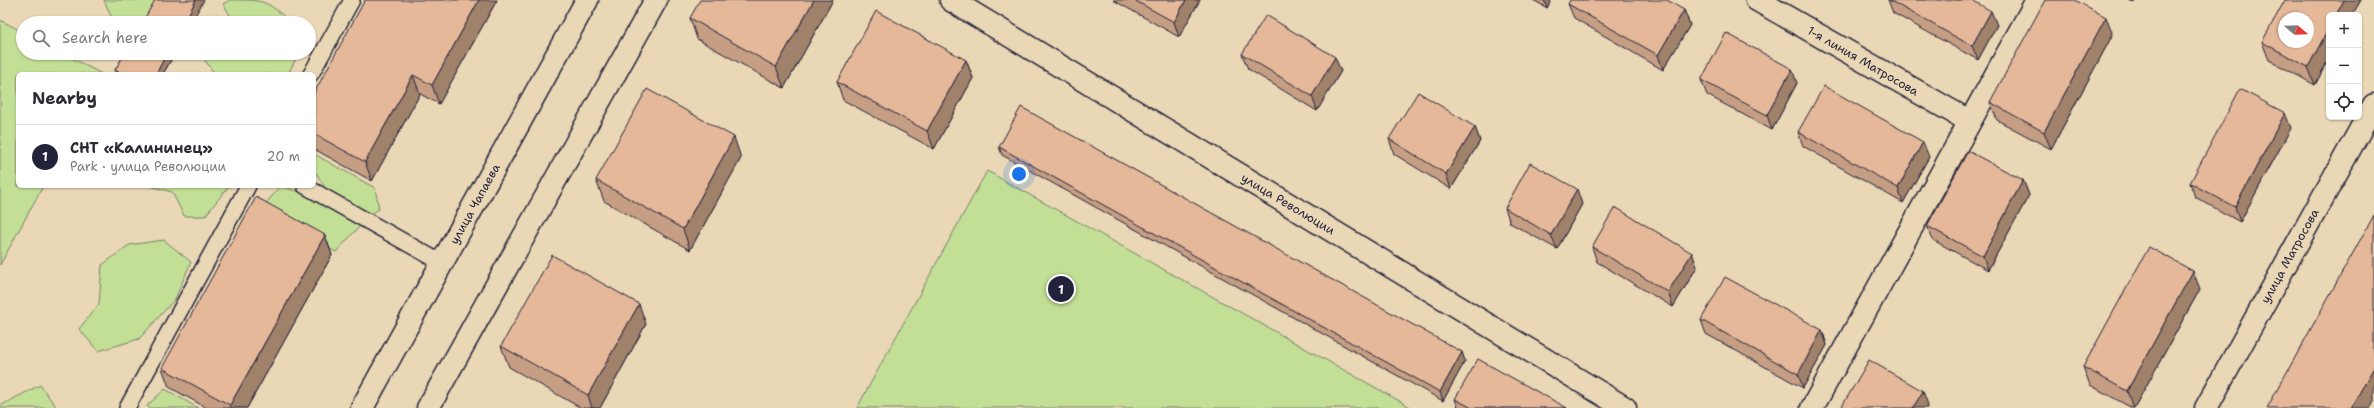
<!DOCTYPE html>
<meta charset="utf-8">
<style>
:root{--surface:#fff;--page:#f2f2f3;--text:#2b2b33;--muted:#7c7c81;--line:#e1e1e2;--accent:#22223b}
body{margin:0;font-family:"Shantell Sans",sans-serif;background:var(--page);color:var(--text)}
.controls{position:absolute;right:12px;top:12px;display:grid;overflow:hidden;border-radius:6px;box-shadow:0 1px 3px #0004}
.controls button{width:36px;height:36px;display:grid;place-items:center;padding:0;border:0;border-bottom:1px solid var(--line);background:var(--surface);color:var(--text);font:20px sans-serif}
.compass{position:absolute;left:2278px;top:12px;width:36px;height:36px;border-radius:50%;background:var(--surface);box-shadow:0 1px 3px #0004;rotate:109deg}
.you{position:absolute;left:1019px;top:174px;width:14px;height:14px;margin:-10px;border:3px solid #fff;border-radius:50%;background:#1a73e8;box-shadow:0 0 0 6px #1a73e833}
.badge{display:grid;place-items:center;width:26px;height:26px;border-radius:50%;background:var(--accent);color:#fff;font-size:13px;font-weight:700}
.pin{position:absolute;translate:-50% -50%;border:2px solid #fff;box-shadow:0 1px 4px #0006}
.list{margin:0;padding:0;list-style:none}
h2{display:flex;justify-content:space-between;align-items:center;height:52px;margin:0;padding:0 16px;font-size:17px}
h2 small{font-size:13px;font-weight:400;color:var(--muted)}
.list li{display:grid;grid-template-columns:26px 1fr auto;gap:12px;align-items:center;box-sizing:border-box;height:64px;padding:0 16px;border-top:1px solid var(--line)}
.list b{display:block;font-size:15px;white-space:nowrap}
.list p{margin:0;font-size:13px;white-space:nowrap;color:var(--muted)}
.list em{font-size:13px;font-style:normal;color:var(--muted)}
.icon{flex:none;width:22px;height:22px;fill:none;stroke:currentColor;stroke-width:2;stroke-linecap:round;stroke-linejoin:round}
.map{position:relative;flex:none;width:2374px;height:408px;overflow:hidden}
.search{position:absolute;background:var(--surface);box-shadow:0 1px 3px #0004;left:16px;top:16px;width:300px;height:44px;display:flex;align-items:center;gap:10px;box-sizing:border-box;padding:0 14px;border-radius:22px;color:var(--muted);font-size:15px}
.panel{position:absolute;background:var(--surface);box-shadow:0 1px 3px #0004;left:16px;top:72px;width:300px;height:116px;border-radius:6px}
.map>svg:first-child{display:block}
.green{fill:#c3df96;stroke:#728068}
.lines{fill:none;stroke-linecap:round;stroke-linejoin:round}
.service-casing{stroke:#22223b;stroke-width:18}
.minor-casing{stroke:#22223b;stroke-width:25}
.tertiary-casing{stroke:#22223b;stroke-width:25}
.service{stroke:#ead7b5;stroke-width:15}
.minor{stroke:#ead7b5;stroke-width:22}
.tertiary{stroke:#ead7b5;stroke-width:22}
.wall{fill:#c59e84;stroke:#22223b}
.shaded-wall{fill:#a0816b;stroke:#22223b}
.building{fill:#e5b899;stroke:#22223b;fill-rule:evenodd}
.labels{text-anchor:middle;dominant-baseline:central;stroke-width:3;stroke-linejoin:round;paint-order:stroke}
.street-label{font-size:12px;fill:#22223b;stroke:#ead7b5}
</style>
<div class="map">
<svg width="2374" height="408" viewBox="0 0 2374 408">
<rect width="100%" height="100%" fill="#ead7b5"/>
<filter id="ink" filterUnits="userSpaceOnUse"><feTurbulence type="fractalNoise" baseFrequency=".025" numOctaves="2"/><feDisplacementMap in="SourceGraphic" scale="8" xChannelSelector="R" yChannelSelector="G"/><feConvolveMatrix kernelMatrix="1 2 1 2 8 2 1 2 1" color-interpolation-filters="sRGB"/></filter>
<g filter="url(#ink)">
<path class="green" d="M104,0H163L157,23L140,17L138,23H114Z
M230,0C266,0 266,0 291,23H235L223,4Z
M0,20L23,32V53H62L102,74H18V186H43L0,265Z
M210,53H299L288,74H215L204,59Z
M314,154L375,188L379,209L371,214L336,252L259,211L281,186L319,198L324,186L317,174L314,173Z
M987,171L1412,408H857Z
M150,186H229L205,216H184L172,192Z
M164,240L191,262L175,299L139,339L98,351L79,329L99,304L102,265L129,245Z
M40,385L57,408H0V406Z
M165,389L198,408H149L147,406Z"/>
<g class="lines">
<defs>
<path id="service" d="M311,74L352,0
M305,186L442,263
M127,408L248,186"/>
<path id="minor" d="M951,0L1625,408
M1757,0L1969,121
M1812,408L2037,0
M2206,408L2374,105"/>
<path id="tertiary" d="M362,408L587,0
M428,408L656,0"/>
</defs>
<use href="#service" class="service-casing"/>
<use href="#minor" class="minor-casing"/>
<use href="#tertiary" class="tertiary-casing"/>
<use href="#service" class="service"/>
<use href="#minor" class="minor"/>
<use href="#tertiary" class="tertiary"/>
</g>
<path class="wall" d="M497,0L439,104L420,94L372,181L314,149V93Z
M833,0L784,88L697,39L690,18Z
M1113,0H1200L1179,37Z
M1533,0H1551L1547,8Z
M1888,0H1972L1997,25L1978,60L1893,13Z
M2129,0H2135L2134,3Z
M2361,0L2352,15H2329V58L2315,85L2269,60L2262,42Z
M1568,4L1684,10L1690,25L1663,70L1574,18Z
M2113,34L2051,149L1997,120L1990,102Z
M125,53H175L163,74H117L115,70Z
M1242,54L1341,71L1317,111L1248,69Z
M966,60L973,78L934,149L843,100L837,82Z
M1701,80L1797,83L1772,130L1707,95Z
M1475,127L1480,141L1451,189L1394,154L1389,139Z
M2291,128L2240,222L2195,197L2190,183Z
M1798,132L1929,157L1903,203L1803,146Z
M999,147L1462,352L1465,361L1443,401L1002,155Z
M741,158L690,250L604,201L596,180Z
M2023,180L2029,195L1988,270L1933,240L1927,226Z
M1582,204L1557,249L1510,223L1505,208Z
M325,235L332,255L247,408H207L169,387L162,368Z
M1592,247L1692,253L1697,267L1673,307L1597,262Z
M2200,289L2134,408H2132L2090,385L2083,367Z
M1701,320L1822,330L1827,345L1803,388L1706,334Z
M646,324L600,408H581L509,367L501,346Z
M1455,399L1567,408H1460L1458,407Z"/>
<path class="shaded-wall" d="M196,0H204L191,23H184Z
M479,0H497L439,104L432,85Z
M814,0H833L784,88L776,67Z
M1186,0H1200L1179,37L1174,22Z
M1544,0H1551L1547,8Z
M2344,0H2361L2352,15H2336Z
M1684,10L1690,25L1663,70L1658,55Z
M1991,11L1997,25L1978,60L1972,46Z
M2106,17L2113,34L2051,149L2044,132Z
M2329,28V58L2315,85L2308,67Z
M167,53H175L163,74H156Z
M1335,57L1341,71L1317,111L1312,96Z
M966,60L973,78L934,149L927,131Z
M1792,69L1797,83L1772,130L1767,115Z
M413,75L420,94L372,181L365,162Z
M2285,113L2291,128L2240,222L2235,207Z
M1475,127L1480,141L1451,189L1446,174Z
M734,137L741,158L690,250L683,229Z
M1923,142L1929,157L1903,203L1898,188Z
M2023,180L2029,195L1988,270L1983,256Z
M1577,189L1582,204L1557,249L1551,235Z
M325,235L332,255L247,408H231L230,405Z
M1692,253L1697,267L1673,307L1668,292Z
M2193,271L2200,289L2134,408H2133L2127,391Z
M639,304L646,324L600,408H592L588,395Z
M1822,330L1827,345L1803,388L1798,374Z
M1462,352L1465,361L1443,401L1440,392Z
M2374,367V401L2370,408H2351Z
M1923,391L1928,405L1927,408H1913Z"/>
<path class="building" d="M155,0H196L184,23H142Z
M365,0H479L432,85L413,75L365,162L314,134V93Z
M700,0H814L776,67L690,18Z
M1134,0H1186L1174,22Z
M1570,0H1667L1684,10L1658,55L1568,4Z
M1889,0H1972L1991,11L1972,46Z
M2045,0H2075L2106,17L2044,132L1990,102Z
M2285,0H2344L2336,15H2329V28L2308,67L2262,42ZM2284,18H2308V42H2284Z
M876,11L966,60L927,131L837,82Z
M1266,15L1335,57L1312,96L1242,54Z
M1726,33L1792,69L1767,115L1701,80Z
M125,53H167L156,74H122L115,70Z
M1824,86L1923,142L1898,188L1798,132Z
M647,89L734,137L683,229L596,180Z
M2240,89L2285,113L2235,207L2190,183Z
M1418,92L1475,127L1446,174L1389,139Z
M1021,107L1462,352L1440,392L999,147Z
M1968,151L2023,180L1983,256L1927,226Z
M1530,163L1577,189L1551,235L1505,208Z
M256,197L325,235L230,405L162,368Z
M1615,207L1692,253L1668,292L1592,247Z
M2374,215V367L2351,408H2267Z
M2149,247L2193,271L2127,391L2083,367Z
M552,255L639,304L588,395L501,346Z
M1725,277L1822,330L1798,374L1701,320Z
M1478,359L1567,408H1472L1455,399Z
M1869,360L1923,391L1913,408H1841Z"/>
</g>
<g class="labels">
<g class="street-label">
<text transform="translate(1863 61) rotate(30)">1-я линия Матросова</text>
<text transform="translate(475 204) rotate(-61)">улица Чапаева</text>
<text transform="translate(1288 204) rotate(31)">улица Революции</text>
<text transform="translate(2290 256) rotate(-61)">улица Матросова</text>
</g>
</g>
</svg>
<div class="controls">
<button>+</button>
<button>−</button>
<button><svg class="icon" aria-label="locate" viewBox="0 0 24 24"><circle cx="12" cy="12" r="6"/><path d="M12 2v4M12 18v4M2 12h4M18 12h4"/></svg></button>
</div>
<svg class="compass" viewBox="-18 -18 36 36"><path d="M0-13l5 13h-10z" fill="#e53935"/><path d="M0 13l5-13h-10z" fill="#7c7c81"/></svg>
<div class="you"></div>
<div class="pin badge" style="left:1061px;top:289px">1</div>
<div class="search"><svg class="icon" aria-label="search" viewBox="0 0 24 24"><circle cx="10" cy="10" r="6"/><path d="M15 15l6 6"/></svg>Search here</div>
<section class="panel">
<h2>Nearby<small></small></h2>
<ul class="list">
<li><span class="badge">1</span><div><b>СНТ «Калининец»</b><p>Park · улица Революции</p></div><em>20 m</em></li>
</ul>
</section>
</div>
